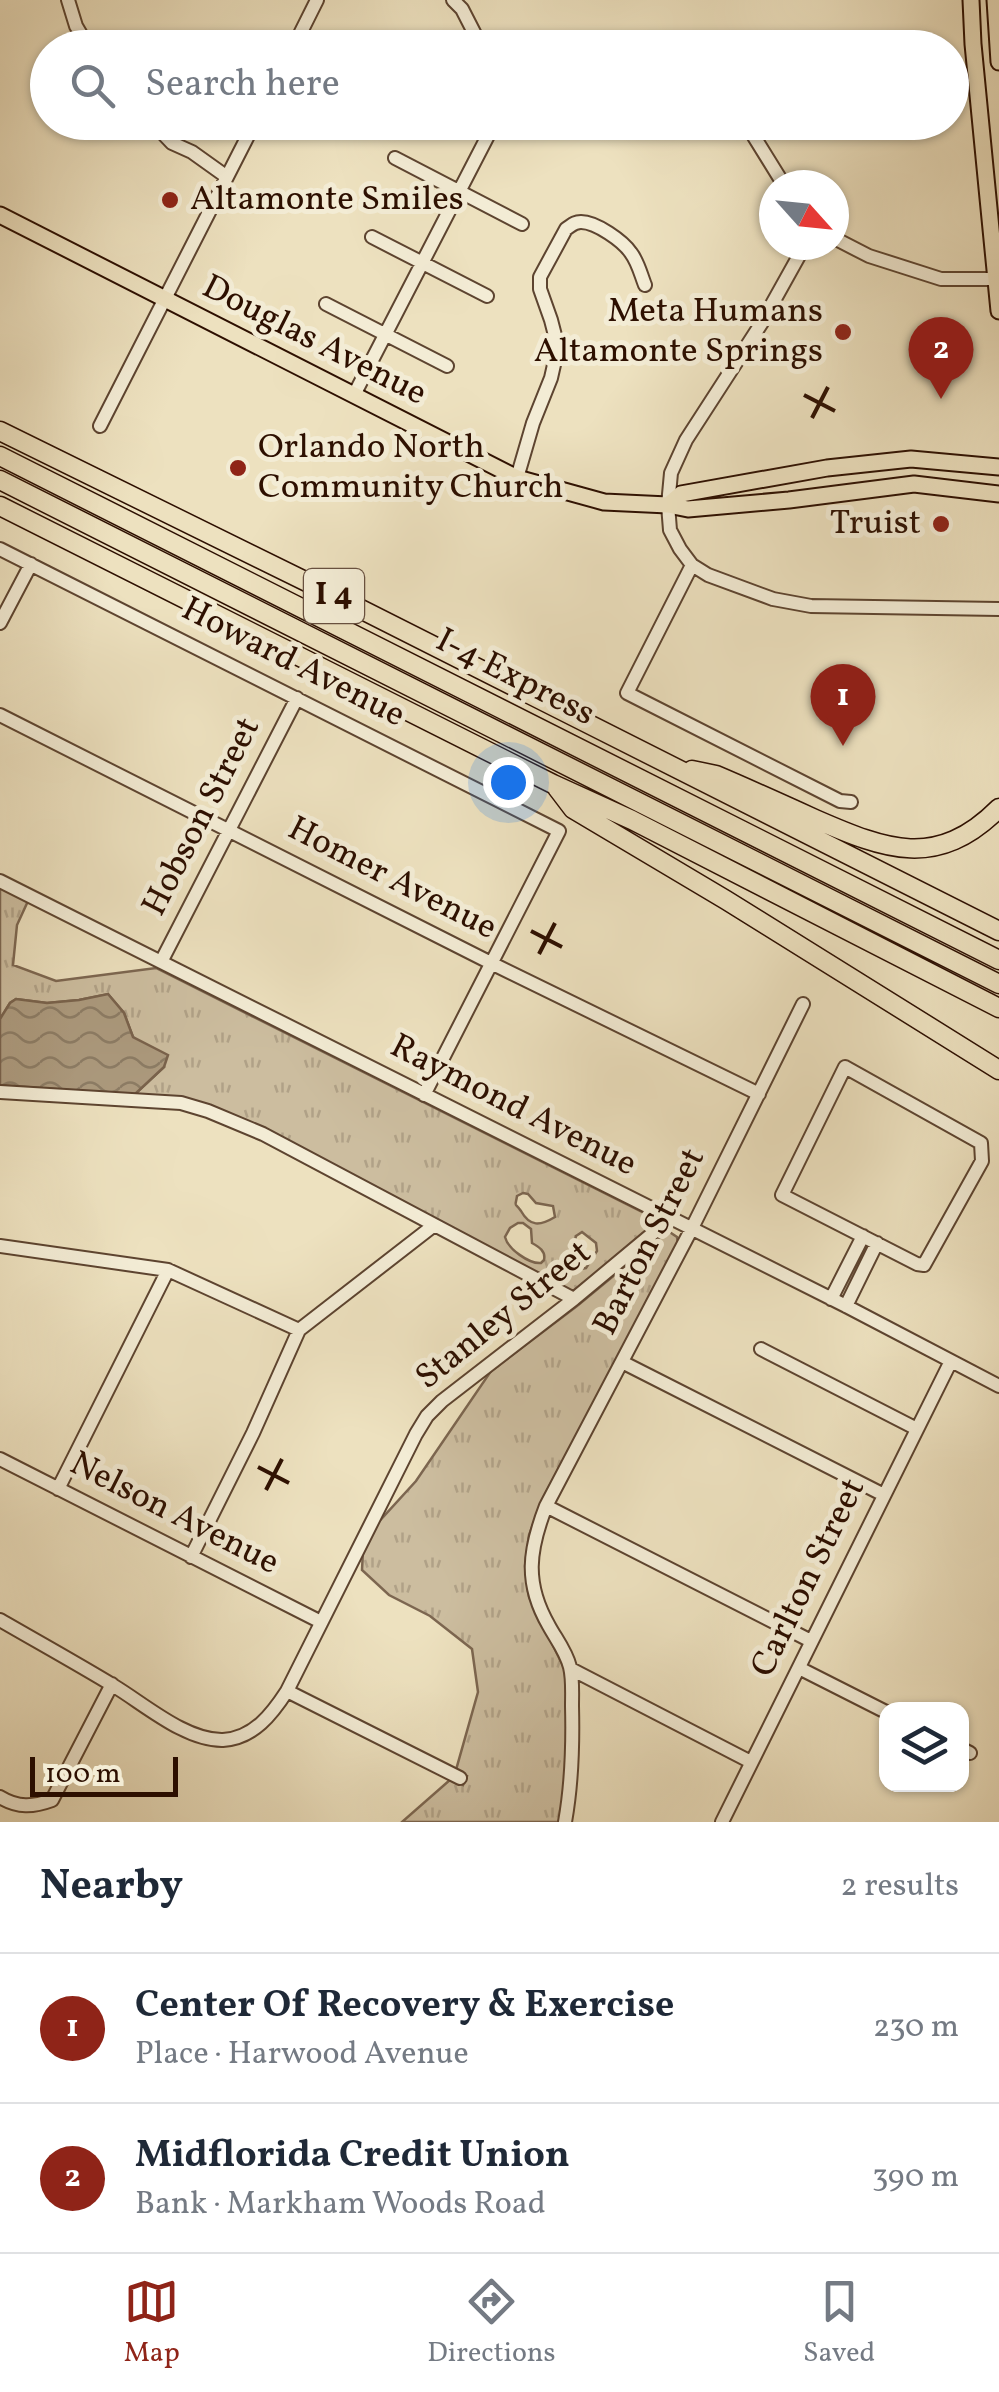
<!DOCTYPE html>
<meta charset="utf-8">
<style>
:root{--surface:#fff;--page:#f6f6f7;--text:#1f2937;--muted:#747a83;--line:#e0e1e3;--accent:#8f2418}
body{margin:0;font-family:Vollkorn,serif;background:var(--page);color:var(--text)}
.controls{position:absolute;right:30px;bottom:30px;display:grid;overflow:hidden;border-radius:20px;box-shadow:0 2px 8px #0004}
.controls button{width:90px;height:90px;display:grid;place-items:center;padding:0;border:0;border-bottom:2px solid var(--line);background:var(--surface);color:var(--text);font:50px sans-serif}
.compass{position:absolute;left:759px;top:170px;width:90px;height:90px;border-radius:50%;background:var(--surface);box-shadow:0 2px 8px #0004;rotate:117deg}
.scale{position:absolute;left:30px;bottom:25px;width:148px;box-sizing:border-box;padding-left:10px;border:5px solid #2d0f00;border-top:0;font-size:28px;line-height:35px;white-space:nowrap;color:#2d0f00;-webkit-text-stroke:8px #f3ecd5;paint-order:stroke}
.you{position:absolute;left:508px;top:782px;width:35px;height:35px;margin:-25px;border:8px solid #fff;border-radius:50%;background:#1a73e8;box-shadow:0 0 0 15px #1a73e833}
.badge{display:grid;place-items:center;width:65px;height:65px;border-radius:50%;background:var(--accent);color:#fff;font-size:32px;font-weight:700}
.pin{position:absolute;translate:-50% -82px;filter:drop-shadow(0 2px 5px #0008)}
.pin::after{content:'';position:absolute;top:52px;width:35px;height:30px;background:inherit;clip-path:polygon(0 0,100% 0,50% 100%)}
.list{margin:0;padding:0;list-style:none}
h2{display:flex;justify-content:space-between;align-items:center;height:130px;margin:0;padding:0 40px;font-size:42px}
h2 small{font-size:32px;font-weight:400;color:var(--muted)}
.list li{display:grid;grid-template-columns:65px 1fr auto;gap:30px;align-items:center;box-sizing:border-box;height:150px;padding:0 40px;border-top:2px solid var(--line)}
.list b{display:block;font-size:38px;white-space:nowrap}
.list p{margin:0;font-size:32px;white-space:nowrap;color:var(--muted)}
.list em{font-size:32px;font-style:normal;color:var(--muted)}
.icon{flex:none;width:55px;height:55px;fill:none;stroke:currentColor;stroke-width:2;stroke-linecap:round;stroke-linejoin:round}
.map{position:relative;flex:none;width:999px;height:1822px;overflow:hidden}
.search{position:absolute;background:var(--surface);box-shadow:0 2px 8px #0004;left:30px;right:30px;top:30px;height:110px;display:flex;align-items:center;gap:25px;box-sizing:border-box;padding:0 35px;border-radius:55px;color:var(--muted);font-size:38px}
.sheet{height:430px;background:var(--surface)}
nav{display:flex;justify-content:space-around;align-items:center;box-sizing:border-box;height:140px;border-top:2px solid var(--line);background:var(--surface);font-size:28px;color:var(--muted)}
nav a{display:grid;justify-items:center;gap:5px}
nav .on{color:var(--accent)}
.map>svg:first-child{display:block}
.grass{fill:url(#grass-tufts);stroke:#7c6650;stroke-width:2.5;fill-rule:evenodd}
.water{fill:url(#water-waves);stroke:#79624c;stroke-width:2.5}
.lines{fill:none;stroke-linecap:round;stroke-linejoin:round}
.minor-casing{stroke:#5d4430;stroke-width:16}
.major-casing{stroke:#2d0f00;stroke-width:19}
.highway-casing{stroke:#2d0f00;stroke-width:21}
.minor{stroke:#f3ecd5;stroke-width:12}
.major{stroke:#ede1bf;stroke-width:15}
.highway{stroke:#ede1bf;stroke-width:18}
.ticks{fill:none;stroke:#2d0f00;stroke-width:4}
.poi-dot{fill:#8f2418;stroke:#f3ecd5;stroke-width:4}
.labels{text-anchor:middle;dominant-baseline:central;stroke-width:10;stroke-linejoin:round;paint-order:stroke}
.shield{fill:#f3ecd5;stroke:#685140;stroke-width:2.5}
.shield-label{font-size:32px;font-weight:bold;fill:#2d0f00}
.poi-label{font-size:35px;fill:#2d0f00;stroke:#f3ecd5;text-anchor:start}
.street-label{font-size:35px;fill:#2d0f00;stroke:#f3ecd5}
</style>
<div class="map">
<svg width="999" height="1822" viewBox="0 0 999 1822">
<defs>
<pattern id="grass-tufts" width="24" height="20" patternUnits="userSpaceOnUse" patternTransform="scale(2.5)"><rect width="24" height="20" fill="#ccbd9f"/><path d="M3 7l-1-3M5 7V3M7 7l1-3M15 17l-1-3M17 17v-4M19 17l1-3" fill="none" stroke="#b0a187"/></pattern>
<pattern id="water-waves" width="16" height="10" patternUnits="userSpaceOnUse" patternTransform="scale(2.5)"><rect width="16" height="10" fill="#ac9a7e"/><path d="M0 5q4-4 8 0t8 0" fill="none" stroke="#8c7c65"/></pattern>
</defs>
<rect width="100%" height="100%" fill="#ede1bf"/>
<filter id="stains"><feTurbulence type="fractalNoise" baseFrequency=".002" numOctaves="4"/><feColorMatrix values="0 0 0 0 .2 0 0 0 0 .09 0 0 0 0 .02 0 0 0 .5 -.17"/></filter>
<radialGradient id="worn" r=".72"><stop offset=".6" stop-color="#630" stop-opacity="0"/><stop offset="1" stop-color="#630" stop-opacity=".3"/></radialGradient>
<path class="grass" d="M0,887L28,901L17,925L13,965L56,981L156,968L646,1214L649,1217L650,1229L573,1293L264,1129L134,1095L164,1067L133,1037L124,1013L108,994L79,1000L47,1003L16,999L10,1003L0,1019ZM523,1193L528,1194L536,1203L553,1206L555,1217C540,1226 530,1227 521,1211C514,1201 515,1209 517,1196ZM518,1223H523L531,1229L532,1243C539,1247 546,1251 544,1260L541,1263C529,1264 508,1249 505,1237L510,1228ZM582,1232L596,1243L597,1251L586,1268L574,1270L565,1266L562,1259L573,1249L576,1236Z
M668,1231L677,1237L678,1244L542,1500L529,1535L525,1566L529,1597L566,1672L567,1779L560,1822H402L451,1779L463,1785L467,1776L456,1770L478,1692L472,1649L430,1616L389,1595L362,1570L363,1551L374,1527L416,1481L491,1371L577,1306Z"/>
<path class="water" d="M108,994L124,1013L133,1037L168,1055L164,1067L134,1095L0,1085V1019L10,1003L16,999L47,1003L79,1000Z"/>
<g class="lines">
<defs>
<path id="minor" d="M68,0L76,26L89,48
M453,0L462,9L482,48
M293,48L317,0
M152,122L172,143L192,152L227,177
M745,122L784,185
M395,158L522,224
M372,237L487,296
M834,238L869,256L941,279H995
M805,245L761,324L686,440L671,473L668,505L670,530L680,549L692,565L708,575L773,599L811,606L999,609
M326,304L447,366
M354,395L495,122
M100,426L255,122
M517,478L533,423L551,378L558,347L551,320L540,289V277L566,229C572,225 574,222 581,222C596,222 623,241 631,253C638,262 641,275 645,285
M0,549L559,831L424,1095
M692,565L627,693L840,801L851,802
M0,623L31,564
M0,715L493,964L759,1094
M0,881L846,1306L999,1386
M161,962L297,698
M845,1067L981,1143L982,1161L924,1265L917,1264L782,1195Z
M0,1092L181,1103L208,1111L263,1134L574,1299
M0,1246L168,1270L299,1330
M831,1299L863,1236
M846,1306L877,1243
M761,1349L917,1429
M622,1362L884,1495
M0,1459L321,1622
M58,1489L168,1270
M546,1506L811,1641
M191,1557L253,1433L299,1330L433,1226
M0,1620C38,1642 76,1663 114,1686C144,1704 186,1741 223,1740C254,1738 272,1714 287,1691L416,1434L427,1416L442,1401L574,1299L670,1219
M799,1668L886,1712
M571,1669L751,1762
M287,1691L460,1778
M962,1749L970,1753
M0,1797C18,1808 33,1807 52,1800L112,1684
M565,1822C572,1783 573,1745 572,1706C572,1693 573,1679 570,1667C566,1651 556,1639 549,1626C524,1583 529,1550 546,1506L691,1230L803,1004
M722,1822L951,1361"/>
<path id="major" d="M971,0L973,44L999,311
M995,0L999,62
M0,215L517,478L604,502L668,505L688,509L789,500L914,484L999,494
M668,505L681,494L827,468L911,459L999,467"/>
<path id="highway" d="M0,431L311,584L999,931
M0,456L999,960
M0,480L999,984
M0,506L553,784L632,820L999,1008
M692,770L716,775C749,789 782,804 815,819C886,850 937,870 999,808
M557,788L573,809L726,900L999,1070"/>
</defs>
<use href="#minor" class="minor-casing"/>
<use href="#major" class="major-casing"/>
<use href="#highway" class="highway-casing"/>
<use href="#minor" class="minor"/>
<use href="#major" class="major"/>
<use href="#highway" class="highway"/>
</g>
<path class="ticks" d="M804,395L835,411M812,418L828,387M531,931L562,947M539,954L555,923M258,1467L289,1483M266,1490L282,1459"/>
<g class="poi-dot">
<circle cx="170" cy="200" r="10"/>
<circle cx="843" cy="332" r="10"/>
<circle cx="238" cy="468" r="10"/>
<circle cx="941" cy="524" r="10"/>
</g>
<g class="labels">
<rect class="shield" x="304" y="569" width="60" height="54" rx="8"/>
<g class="shield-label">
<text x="334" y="596">I 4</text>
</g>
<g class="poi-label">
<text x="190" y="200">Altamonte Smiles</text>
<text x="823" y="312" text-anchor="end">Meta Humans<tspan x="823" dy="40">Altamonte Springs</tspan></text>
<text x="258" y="448">Orlando North<tspan x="258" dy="40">Community Church</tspan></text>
<text x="921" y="524" text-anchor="end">Truist</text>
</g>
<g class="street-label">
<text transform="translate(314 341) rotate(27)">Douglas Avenue</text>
<text transform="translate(293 663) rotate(27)">Howard Avenue</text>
<text transform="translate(515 678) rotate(27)">I-4 Express</text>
<text transform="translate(202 817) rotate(-63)">Hobson Street</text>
<text transform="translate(392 879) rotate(27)">Homer Avenue</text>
<text transform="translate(513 1106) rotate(27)">Raymond Avenue</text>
<text transform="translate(650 1242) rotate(-63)">Barton Street</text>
<text transform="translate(504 1316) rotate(-39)">Stanley Street</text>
<text transform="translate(174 1514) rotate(27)">Nelson Avenue</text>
<text transform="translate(809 1578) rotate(-64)">Carlton Street</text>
</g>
</g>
<rect width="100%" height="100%" filter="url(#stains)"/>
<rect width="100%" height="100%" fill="url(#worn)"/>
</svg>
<div class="controls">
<button><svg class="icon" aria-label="layers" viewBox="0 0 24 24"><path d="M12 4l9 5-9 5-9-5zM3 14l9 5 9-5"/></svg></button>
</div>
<svg class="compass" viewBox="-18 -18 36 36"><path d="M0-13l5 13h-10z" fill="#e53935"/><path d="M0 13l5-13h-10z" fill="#747a83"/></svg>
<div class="scale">100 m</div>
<div class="you"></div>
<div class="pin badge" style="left:843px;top:746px">1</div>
<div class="pin badge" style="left:941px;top:399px">2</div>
<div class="search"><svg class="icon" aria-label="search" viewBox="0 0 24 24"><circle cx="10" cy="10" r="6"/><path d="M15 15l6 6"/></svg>Search here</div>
</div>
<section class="sheet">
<h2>Nearby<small>2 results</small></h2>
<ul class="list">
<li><span class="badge">1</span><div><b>Center Of Recovery &amp; Exercise</b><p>Place · Harwood Avenue</p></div><em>230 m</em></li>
<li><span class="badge">2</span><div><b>Midflorida Credit Union</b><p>Bank · Markham Woods Road</p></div><em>390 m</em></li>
</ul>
</section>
<nav>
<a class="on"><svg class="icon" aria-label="map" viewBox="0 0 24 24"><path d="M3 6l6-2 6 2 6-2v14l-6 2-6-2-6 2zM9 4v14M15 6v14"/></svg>Map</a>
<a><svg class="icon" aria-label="directions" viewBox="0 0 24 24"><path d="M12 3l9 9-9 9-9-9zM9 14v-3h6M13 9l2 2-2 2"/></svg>Directions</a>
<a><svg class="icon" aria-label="saved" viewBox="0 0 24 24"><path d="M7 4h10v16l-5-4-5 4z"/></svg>Saved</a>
</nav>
